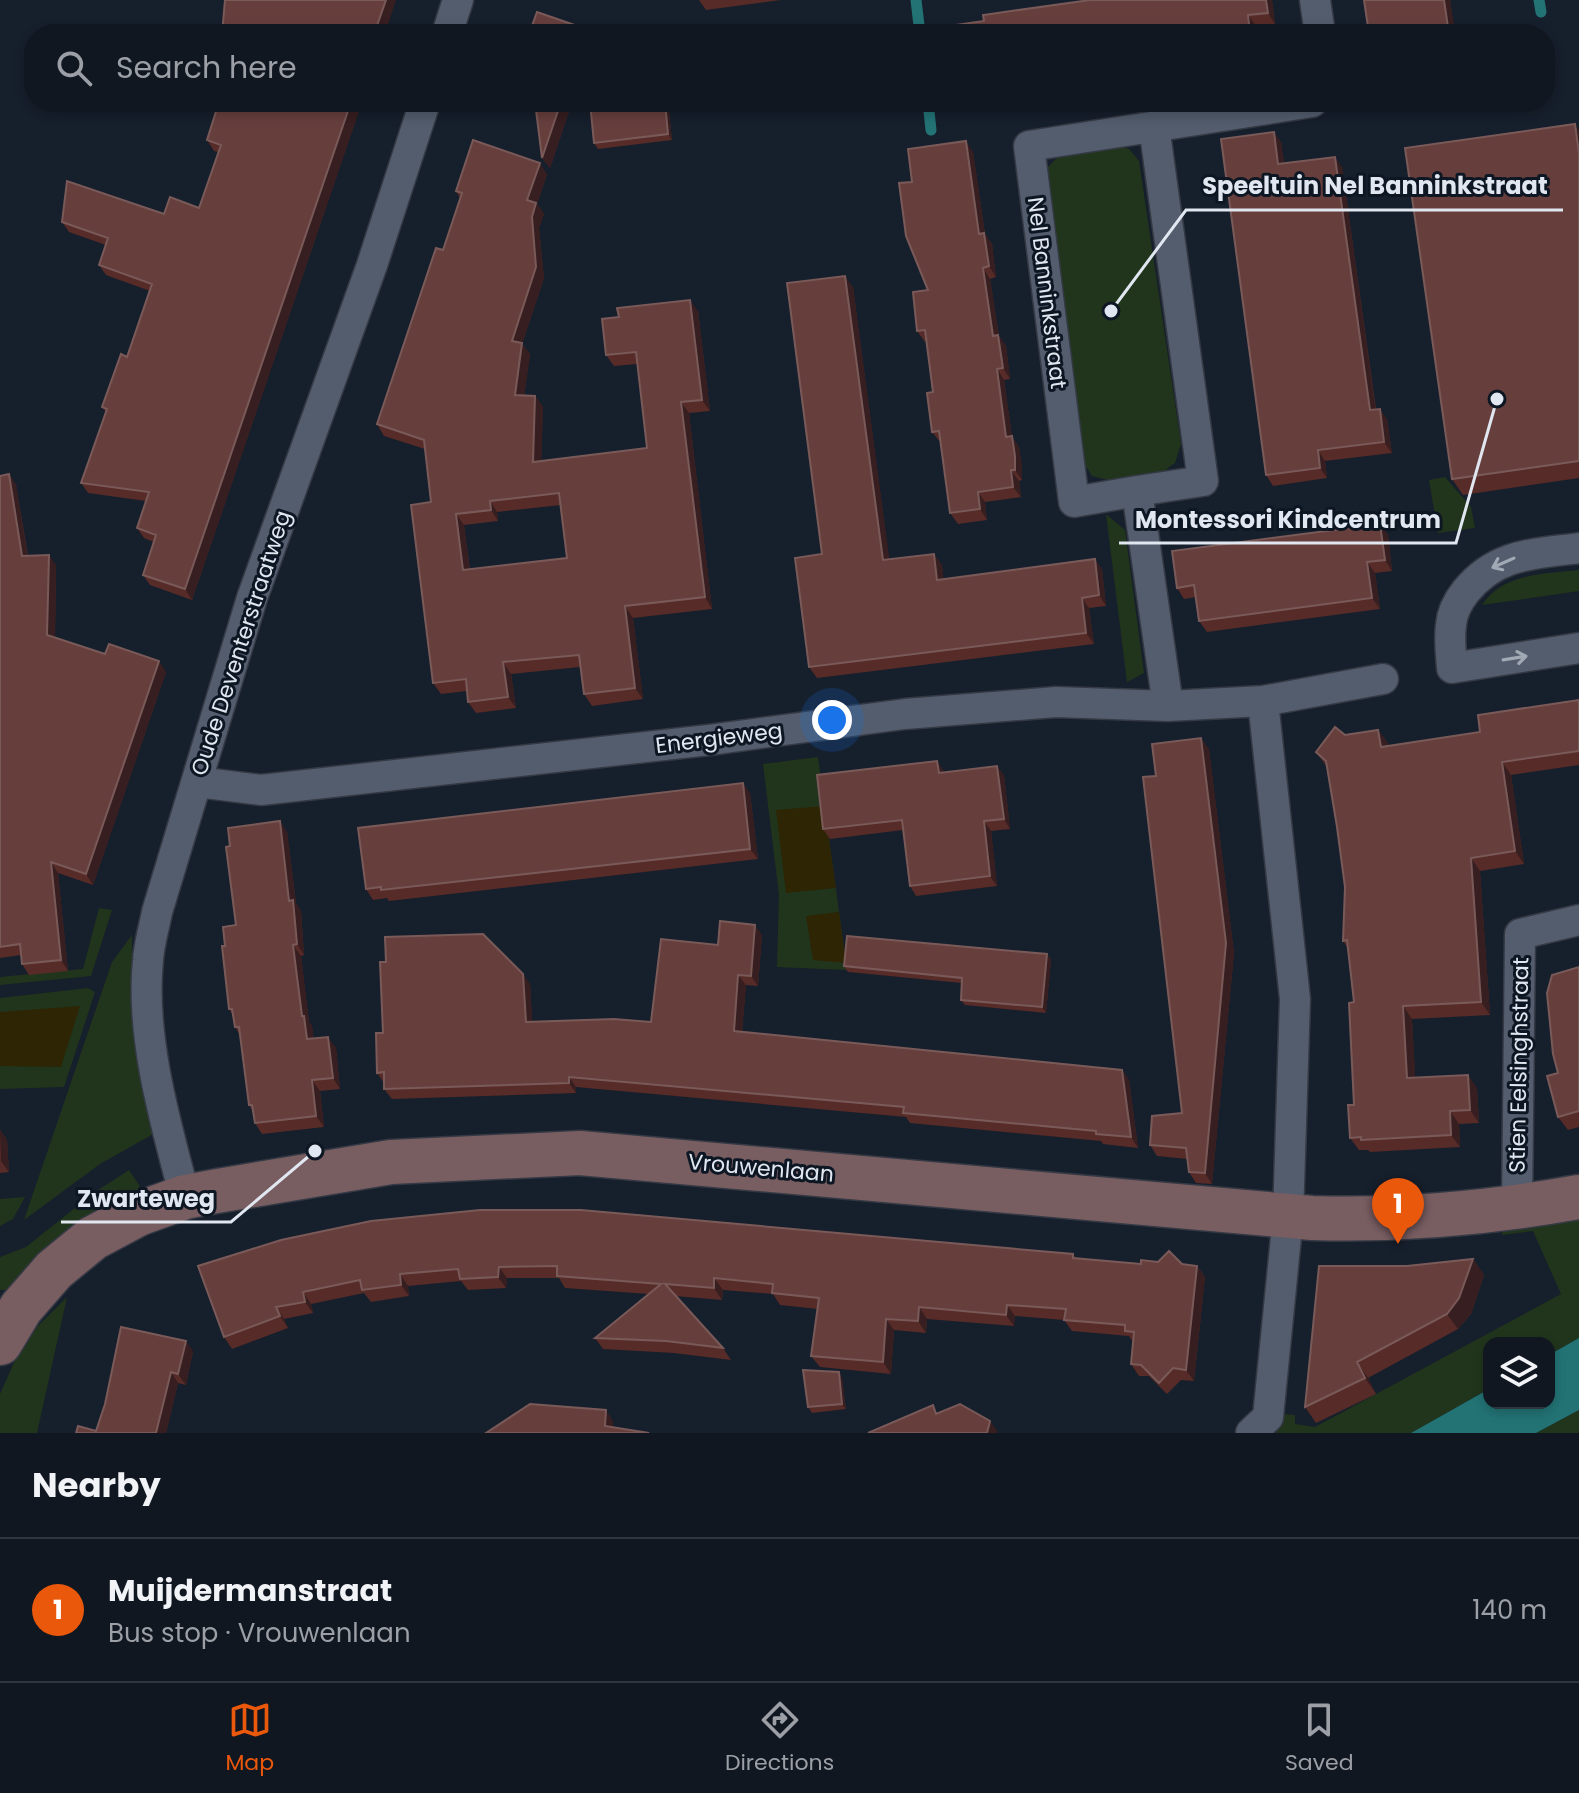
<!DOCTYPE html>
<meta charset="utf-8">
<style>
:root{--surface:#101721;--page:#1e242e;--text:#f1f3f6;--muted:#9c9fa5;--line:#30363f;--accent:#ea580c}
body{margin:0;font-family:Poppins,sans-serif;background:var(--page);color:var(--text)}
.controls{position:absolute;right:24px;bottom:24px;display:grid;overflow:hidden;border-radius:16px;box-shadow:0 4px 12px #0003}
.controls button{width:72px;height:72px;display:grid;place-items:center;padding:0;border:0;border-bottom:2px solid var(--line);background:var(--surface);color:var(--text);font:40px sans-serif}
.you{position:absolute;left:832px;top:720px;width:28px;height:28px;margin:-20px;border:6px solid #fff;border-radius:50%;background:#1a73e8;box-shadow:0 0 0 12px #1a73e833}
.badge{display:grid;place-items:center;width:52px;height:52px;border-radius:50%;background:var(--accent);color:#fff;font-size:26px;font-weight:700}
.pin{position:absolute;translate:-50% -66px;filter:drop-shadow(0 2px 4px #0008)}
.pin::after{content:'';position:absolute;top:42px;width:28px;height:24px;background:inherit;clip-path:polygon(0 0,100% 0,50% 100%)}
.list{margin:0;padding:0;list-style:none}
h2{display:flex;justify-content:space-between;align-items:center;height:104px;margin:0;padding:0 32px;font-size:34px}
h2 small{font-size:26px;font-weight:400;color:var(--muted)}
.list li{display:grid;grid-template-columns:52px 1fr auto;gap:24px;align-items:center;box-sizing:border-box;height:144px;padding:0 32px;border-top:2px solid var(--line)}
.list b{display:block;font-size:30px;white-space:nowrap}
.list p{margin:0;font-size:26px;white-space:nowrap;color:var(--muted)}
.list em{font-size:26px;font-style:normal;color:var(--muted)}
.icon{flex:none;width:44px;height:44px;fill:none;stroke:currentColor;stroke-width:2;stroke-linecap:round;stroke-linejoin:round}
.map{position:relative;flex:none;width:1579px;height:1433px;overflow:hidden}
.search{position:absolute;background:var(--surface);box-shadow:0 4px 12px #0003;left:24px;right:24px;top:24px;height:88px;display:flex;align-items:center;gap:20px;box-sizing:border-box;padding:0 28px;border-radius:32px;color:var(--muted);font-size:30px}
.sheet{height:248px;background:var(--surface)}
nav{display:flex;justify-content:space-around;align-items:center;box-sizing:border-box;height:112px;border-top:2px solid var(--line);background:var(--surface);font-size:22px;color:var(--muted)}
nav a{display:grid;justify-items:center;gap:4px}
nav .on{color:var(--accent)}
.map>svg:first-child{display:block}
.green{fill:#21351c}
.sand{fill:#2d2504}
.water{fill:#237375}
.lines{fill:none;stroke-linecap:round;stroke-linejoin:round}
.stream{stroke:#237375;stroke-width:11}
.street-casing{stroke:#343944;stroke-width:33}
.secondary-casing{stroke:#343944;stroke-width:47}
.street{stroke:#535d6d;stroke-width:30}
.secondary{stroke:#785d61;stroke-width:44}
.wall{fill:#572b27;fill-rule:evenodd}
.shaded-wall{fill:#371e20}
.building{fill:#663f3d;stroke:#795a59;stroke-width:2;fill-rule:evenodd}
.oneway{stroke:#a1a9b5}
.labels{text-anchor:middle;dominant-baseline:central;stroke-width:6;stroke-linejoin:round;paint-order:stroke}
.street-label{font-size:22px;fill:#e1e7f0;stroke:#0d1623}
.leader{fill:none;stroke:#e1e7f0;stroke-width:3}
.callout-dot{fill:#e1e7f0;stroke:#0d1623;stroke-width:3}
.callout-label{font-size:24px;text-anchor:middle;font-weight:bold;fill:#e1e7f0;stroke:#0d1623;stroke-width:6;stroke-linejoin:round;paint-order:stroke}
</style>
<div class="map">
<svg width="1579" height="1433" viewBox="0 0 1579 1433">
<rect width="100%" height="100%" fill="#161f2c"/>
<path class="green" d="M1120,146L1129,149L1139,161L1181,444L1175,463L1164,471L1108,480L1092,476L1084,463L1046,169L1060,155Z
M1445,477L1471,507L1475,528L1438,533L1429,480Z
M1106,514L1125,530L1144,673L1127,682Z
M1579,570V591L1482,605C1503,573 1544,574 1579,570Z
M818,757L847,970L777,967L779,895L763,764Z
M99,908L112,910L91,976L0,985V977L83,969Z
M132,935V998L137,1040L155,1133L100,1164L24,1220L112,962Z
M88,988L95,992L64,1087L0,1089V998Z
M129,1170L143,1191L18,1283L7,1290H0V1257L26,1247L95,1192Z
M25,1197L13,1219L0,1226V1199Z
M1579,1214V1338L1549,1355V1343H1489V1389L1411,1433H1274L1281,1414L1295,1415V1424L1315,1427L1561,1294L1533,1231L1502,1235L1503,1230Z
M67,1297L37,1433H0V1394L24,1340Z
M1579,1410V1433H1536Z"/>
<path class="sand" d="M824,806L836,888L786,893L776,810Z
M839,912L846,963L813,960L806,916Z
M80,1006L61,1067L0,1066V1012Z"/>
<path class="water" d="M1579,1338V1410L1536,1433H1411L1489,1389V1403H1549V1355Z"/>
<g class="lines">
<path class="stream" d="M916,0L920,34
M1539,0L1541,12
M928,102L931,130"/>
<defs>
<path id="street" d="M1315,0L1320,34
M447,34L458,0
M1137,491L1203,481L1154,126
M1579,548C1534,554 1497,553 1466,591C1458,601 1452,612 1451,625C1449,639 1451,654 1452,668L1579,648
M1168,706L1137,491L1074,502L1029,146L1312,102
M197,782L261,790L709,740L905,714L1056,702L1168,706L1263,701L1383,679
M185,1197C166,1125 140,1036 148,960C149,944 154,928 157,912L252,598L372,265L425,102
M1517,1208L1520,934L1579,920
M1251,1433L1268,1417L1288,1217L1295,999L1263,701"/>
<path id="secondary" d="M0,1343L21,1308L54,1270L93,1238L138,1214L185,1197L217,1191L391,1162L580,1153L1312,1218C1403,1221 1490,1213 1579,1197"/>
</defs>
<use href="#street" class="street-casing"/>
<use href="#secondary" class="secondary-casing"/>
<use href="#street" class="street"/>
<use href="#secondary" class="secondary"/>
</g>
<path class="wall" d="M699,0H781L706,10Z
M1272,0L1275,24L1256,26L949,34Z
M1364,0H1450L1455,34H1369Z
M219,102H362L192,600L150,585L143,575L154,542L144,538L137,528L146,501L88,493L81,483L106,412L102,407L127,357L150,291L106,275L99,265L106,245L69,232L62,222L164,214L199,208L218,152L214,151L207,140Z
M523,102H572L550,168L542,158L536,108L524,104Z
M668,102L672,140L598,149L594,143Z
M962,102H1004V103L966,108Z
M1579,130V478L1463,495L1452,479Z
M1281,142L1284,163L1342,167L1376,409L1387,419L1392,453L1325,461L1327,478L1273,486L1266,475Z
M973,152L985,234L992,244L996,277L990,279L999,336L1006,346L1010,379L1004,380L1012,437L1019,447L1022,467V480L1019,481L1021,497L985,502L987,520L958,524L950,513L941,443L932,432L933,392L926,341L925,342L917,331L928,290L912,182Z
M547,174L537,204L544,214L539,228L544,278L522,344L530,354L524,396H535L543,407L541,461L647,448L637,364L614,366L606,355L698,311L710,411L689,413L712,609L633,618L643,699L592,706L584,694L580,667L511,674L516,708L476,713L468,702L467,691L441,694L433,683L431,502L425,449L384,436L377,424L443,250L460,198L456,191ZM561,505L567,558L470,570L464,525L498,521L497,512Z
M853,287L889,559L942,565L943,579L1095,559L1102,570L1106,606L1089,608L1094,644L817,678L809,667Z
M9,474L16,485L28,556L56,565L55,637L105,654L166,672L93,885L58,873L68,971L29,975L22,964L21,955L0,958V476Z
M1380,524L1388,535L1392,571L1375,573L1380,609L1207,632L1199,621L1196,597L1184,599L1177,588Z
M1579,700V765L1511,775L1524,864L1480,871L1490,1015L1412,1019L1415,1078L1477,1088L1479,1123L1459,1124L1460,1147L1370,1152L1368,1150H1359L1350,1138L1354,1105V1002L1347,947L1343,941L1345,887L1337,827L1327,767L1316,752L1378,730L1387,742L1388,746L1480,732Z
M1209,749L1234,953L1212,1184L1196,1183L1189,1172L1187,1159L1157,1156L1150,1145L1182,1113L1156,776Z
M944,772L1004,775L1010,829L991,831L997,886L916,896L910,886L903,830L830,839L823,829Z
M750,793L758,859L389,901L387,898L373,900L366,889Z
M287,832L296,903L301,911L304,955L301,956L309,1022L312,1026L313,1038L336,1048L340,1089L320,1091L324,1127L262,1134L255,1123L253,1111L249,1105L240,1035L235,1027L233,1015L229,1009L225,946Z
M762,935L758,986L746,985L742,1032L1122,1070L1129,1080L1138,1148L1103,1144L1101,1141L910,1123L906,1117L576,1087V1093L392,1099L384,1089V1083L377,1073L383,1033L530,984L532,1022H651L718,945Z
M1047,954L1051,960L1046,1013L965,1005L961,1000L962,983L848,972L844,966Z
M1579,967V1127L1568,1130L1558,1117V1073Z
M0,1130L7,1140L9,1172L0,1173Z
M1073,1254L1076,1258L1141,1264L1197,1266L1205,1277L1194,1381L1181,1380L1167,1394L1149,1376H1139L1131,1364L1133,1342L1129,1336L1072,1331L1064,1320L1015,1316L1014,1326L927,1319L926,1333L894,1330L891,1374L820,1367L811,1356L818,1309L780,1305L773,1294L723,1290L722,1300L675,1296L723,1348L731,1360L674,1353L603,1349L595,1338L649,1294L565,1288L559,1278H507L506,1288L468,1290L461,1281L408,1286L409,1296L371,1302L364,1293L311,1304L313,1313L284,1319L288,1328L232,1349L224,1337L198,1266Z
M1473,1259L1484,1275L1471,1314L1458,1329L1368,1378L1376,1394L1316,1423L1305,1407L1407,1266Z
M193,1351L186,1385L178,1383L166,1433H76L96,1431Z
M842,1378L846,1409L812,1413L808,1407Z"/>
<path class="shaded-wall" d="M386,0H396L385,34H374Z
M1266,0H1272L1275,24L1268,13Z
M1444,0H1450L1455,34H1449Z
M1248,15L1256,26L1257,34H1250Z
M351,102H362L192,600L185,589Z
M561,102H572L550,168L542,158Z
M665,102H668L672,140L668,134Z
M1575,124L1579,130V153Z
M1274,132L1281,142L1286,174L1278,164Z
M966,141L973,152L985,234L992,244L996,277L989,266L979,234Z
M1335,157L1342,167L1377,420L1370,410Z
M540,163L547,174L537,204L544,214L539,228L544,278L522,344L530,354L523,406L515,395L512,341L527,200Z
M983,268L990,279L999,336L1006,346L1010,379L1003,368L993,336Z
M845,276L853,287L891,571L883,560Z
M690,300L698,311L710,411L702,400Z
M997,369L1004,380L1012,437L1019,447L1022,467V480L1015,470L1006,437Z
M535,396L543,407L541,474L533,462Z
M681,402L689,413L712,609L705,597Z
M1380,409L1387,419L1392,453L1384,442Z
M1318,450L1325,461L1327,478L1320,468Z
M1011,470L1019,481L1021,497L1013,487Z
M9,474L16,485L29,566L22,556Z
M978,492L985,502L987,520L980,509Z
M490,501L497,512L498,521L491,510Z
M456,514L464,525L471,581L463,570Z
M1380,524L1388,535L1392,571L1385,560Z
M934,554L942,565L945,590L937,580Z
M49,555L56,565L55,645L47,635Z
M1095,559L1102,570L1106,606L1099,595Z
M1367,562L1375,573L1380,609L1372,598Z
M1082,598L1089,608L1094,644L1086,633Z
M625,606L633,618L643,699L635,688Z
M159,661L166,672L93,885L86,874Z
M503,662L511,674L516,708L508,697Z
M1378,730L1387,742L1390,759L1381,747Z
M1201,738L1209,749L1234,953L1212,1184L1205,1173Z
M937,761L944,771L945,782L939,773Z
M1502,762L1511,775L1524,864L1515,851Z
M997,766L1004,775L1010,829L1004,819Z
M743,783L750,793L758,859L750,849Z
M280,821L287,832L296,903L301,911L304,955L297,944L289,901Z
M984,821L991,831L997,886L990,876Z
M1471,858L1480,871L1490,1015L1481,1002Z
M51,862L58,873L68,971L61,960Z
M755,925L762,935L758,986L751,976Z
M293,945L301,956L309,1022L312,1026L315,1049L307,1039L302,1016Z
M1047,954L1051,960L1046,1013L1042,1007Z
M523,974L530,984L533,1032L526,1022Z
M738,975L746,985L741,1042L734,1031Z
M1403,1006L1412,1019L1416,1091L1407,1078Z
M328,1037L336,1048L340,1089L333,1078Z
M1122,1070L1129,1080L1138,1148L1131,1137Z
M1468,1075L1477,1088L1479,1123L1470,1110Z
M569,1077L576,1087V1093L569,1083Z
M312,1080L320,1091L324,1127L316,1116Z
M1450,1111L1459,1124L1460,1147L1451,1135Z
M0,1130L7,1140L9,1172L1,1161Z
M1473,1259L1484,1275L1471,1314L1458,1329L1447,1314Z
M1197,1266L1205,1277L1194,1381L1186,1370Z
M499,1267L507,1278L506,1288L498,1277Z
M400,1274L408,1286L409,1296L401,1285Z
M714,1278L723,1290L722,1300L714,1288Z
M303,1292L311,1304L313,1313L305,1302Z
M1007,1305L1015,1316L1014,1326L1006,1315Z
M276,1307L284,1319L288,1328L280,1316Z
M919,1307L927,1319L926,1333L918,1321Z
M886,1319L894,1330L891,1374L883,1362Z
M186,1341L193,1351L186,1385L178,1374Z
M1357,1362L1368,1378L1376,1394L1365,1378Z
M171,1372L178,1383L166,1433H156Z
M839,1372L842,1378L846,1409L842,1404Z
M606,1410L613,1421V1433L605,1426Z
M990,1421L998,1432L997,1433H987Z"/>
<path class="building" d="M225,0H386L374,34H222Z
M1090,0H1266L1268,13L1248,15L1250,34H949L948,26L984,21L983,15Z
M1364,0H1444L1449,34H1411V29L1369,34Z
M537,12L586,29L585,34H529Z
M219,102H351L185,589L143,575L156,535L137,528L149,492L81,483L107,409L102,407L121,354L127,357L152,284L99,265L108,238L62,222L67,181L164,214L170,197L199,208L221,145L207,140Z
M535,102H561L542,158Z
M590,102H665L668,134L594,143Z
M1575,124L1579,153V461L1452,479L1405,148Z
M1274,132L1278,164L1335,157L1370,410L1380,409L1384,442L1318,450L1320,468L1266,475L1221,139Z
M473,140L540,163L527,200L536,203L532,217L536,267L512,341L522,343L515,395L535,396L533,462L647,448L636,352L606,355L602,319L619,317L617,308L690,300L702,400L681,402L705,597L625,606L635,688L584,694L579,655L503,662L508,697L468,702L466,679L433,683L411,505L431,502L424,440L377,424L436,248L443,250L462,193L456,191ZM559,493L567,558L463,570L456,514L491,510L490,501Z
M966,141L979,234L984,233L989,266L983,268L993,336L998,335L1003,368L997,369L1006,437L1012,436L1015,456V470H1011L1013,487L978,492L980,509L950,513L939,431L932,432L927,393L933,392L925,330L917,331L913,292L928,290L906,236L899,183L912,182L908,149Z
M845,276L883,560L934,554L937,580L1095,559L1099,595L1082,598L1086,633L809,667L795,558L822,554L787,283Z
M9,474L22,556L49,555L47,635L105,654L109,644L159,661L86,874L51,862L61,960L22,964L20,944L0,947V476Z
M1380,524L1385,560L1367,562L1372,598L1199,621L1194,585L1177,588L1172,551Z
M1579,700V751L1502,762L1515,851L1471,858L1481,1002L1403,1006L1407,1078L1468,1075L1470,1110L1450,1111L1451,1135L1361,1140V1137L1350,1138L1348,1105H1354L1349,1003L1354,1002L1347,940L1343,941L1345,887L1337,827L1326,761L1316,752L1335,727L1345,735L1378,730L1381,747L1480,732L1478,715Z
M1201,738L1226,943L1205,1173L1189,1172L1186,1148L1150,1145L1152,1116L1182,1113L1143,777L1156,776L1152,744Z
M937,761L939,773L997,766L1004,819L984,821L990,876L910,886L902,820L823,829L817,775Z
M743,783L750,849L381,890V887L366,889L358,828Z
M280,821L289,901L293,900L297,944L293,945L302,1016H304L307,1039L328,1037L333,1078L312,1080L316,1116L255,1123L252,1105H249L239,1027H235L232,1009H229L222,946H225L223,927L236,925L226,847L230,846L228,828Z
M720,921L755,925L751,976L738,975L734,1031L1122,1070L1131,1137L1096,1134V1131L903,1113L904,1107L569,1077V1083L384,1089V1072L377,1073L376,1033H383L380,962H386L385,937L483,934L523,974L526,1022L614,1019L651,1022L661,939L718,945Z
M847,936L1047,954L1042,1007L961,1000L962,978L844,966Z
M1579,967V1111L1558,1117L1547,1076L1558,1073L1553,1054L1547,993L1552,975Z
M480,1210H581L1073,1254V1258L1141,1264V1260L1158,1262L1169,1251L1182,1264L1197,1266L1186,1370L1173,1368L1159,1383L1141,1365L1131,1364L1134,1332L1125,1331V1325L1064,1320L1066,1309L1007,1305L1006,1315L919,1307L918,1321L886,1319L883,1362L811,1356L819,1298L772,1293L773,1284L714,1278V1288L665,1284L723,1348L666,1341L595,1338L661,1284L557,1276V1266L499,1267L498,1277L460,1279L458,1269L400,1274L401,1285L362,1290L360,1280L303,1292L305,1302L276,1307L280,1316L224,1337L198,1266L281,1240L371,1221Z
M1473,1259L1459,1298L1447,1314L1357,1362L1365,1378L1305,1407L1319,1266H1407Z
M121,1327L186,1341L178,1374L171,1372L156,1433H76L78,1426L96,1431L105,1404Z
M803,1370L839,1372L842,1404L808,1407Z
M530,1404L606,1410L605,1426L649,1433H486Z
M960,1404L990,1421L987,1433H868L933,1405L936,1414Z"/>
<defs><path id="oneway-shaft" d="M-6 0H5M1.5-3L5.5 0L1.5 3" fill="none" stroke-width="1.6" stroke-linecap="round" stroke-linejoin="round" transform="scale(2)"/></defs>
<g class="oneway">
<use href="#oneway-shaft" transform="translate(1503 563) rotate(156)"/>
<use href="#oneway-shaft" transform="translate(1515 658) rotate(-9)"/>
</g>
<g class="labels">
<g class="street-label">
<text transform="translate(1047 293) rotate(83)">Nel Banninkstraat</text>
<text transform="translate(241 643) rotate(-72)">Oude Deventerstraatweg</text>
<text transform="translate(719 738) rotate(-7)">Energieweg</text>
<text transform="translate(1519 1065) rotate(-89)">Stien Eelsinghstraat</text>
<text transform="translate(761 1168) rotate(5)">Vrouwenlaan</text>
</g>
</g>
<path class="leader" d="M1111 311L1186 210H1563M1497 399L1456 543H1119M315 1151L231 1222H61"/>
<g class="callout-dot">
<circle cx="1111" cy="311" r="8"/>
<circle cx="1497" cy="399" r="8"/>
<circle cx="315" cy="1151" r="8"/>
</g>
<g class="callout-label">
<text x="1375" y="194">Speeltuin Nel Banninkstraat</text>
<text x="1288" y="528">Montessori Kindcentrum</text>
<text x="146" y="1207">Zwarteweg</text>
</g>
</svg>
<div class="controls">
<button><svg class="icon" aria-label="layers" viewBox="0 0 24 24"><path d="M12 4l9 5-9 5-9-5zM3 14l9 5 9-5"/></svg></button>
</div>
<div class="you"></div>
<div class="pin badge" style="left:1398px;top:1244px">1</div>
<div class="search"><svg class="icon" aria-label="search" viewBox="0 0 24 24"><circle cx="10" cy="10" r="6"/><path d="M15 15l6 6"/></svg>Search here</div>
</div>
<section class="sheet">
<h2>Nearby<small></small></h2>
<ul class="list">
<li><span class="badge">1</span><div><b>Muijdermanstraat</b><p>Bus stop · Vrouwenlaan</p></div><em>140 m</em></li>
</ul>
</section>
<nav>
<a class="on"><svg class="icon" aria-label="map" viewBox="0 0 24 24"><path d="M3 6l6-2 6 2 6-2v14l-6 2-6-2-6 2zM9 4v14M15 6v14"/></svg>Map</a>
<a><svg class="icon" aria-label="directions" viewBox="0 0 24 24"><path d="M12 3l9 9-9 9-9-9zM9 14v-3h6M13 9l2 2-2 2"/></svg>Directions</a>
<a><svg class="icon" aria-label="saved" viewBox="0 0 24 24"><path d="M7 4h10v16l-5-4-5 4z"/></svg>Saved</a>
</nav>
